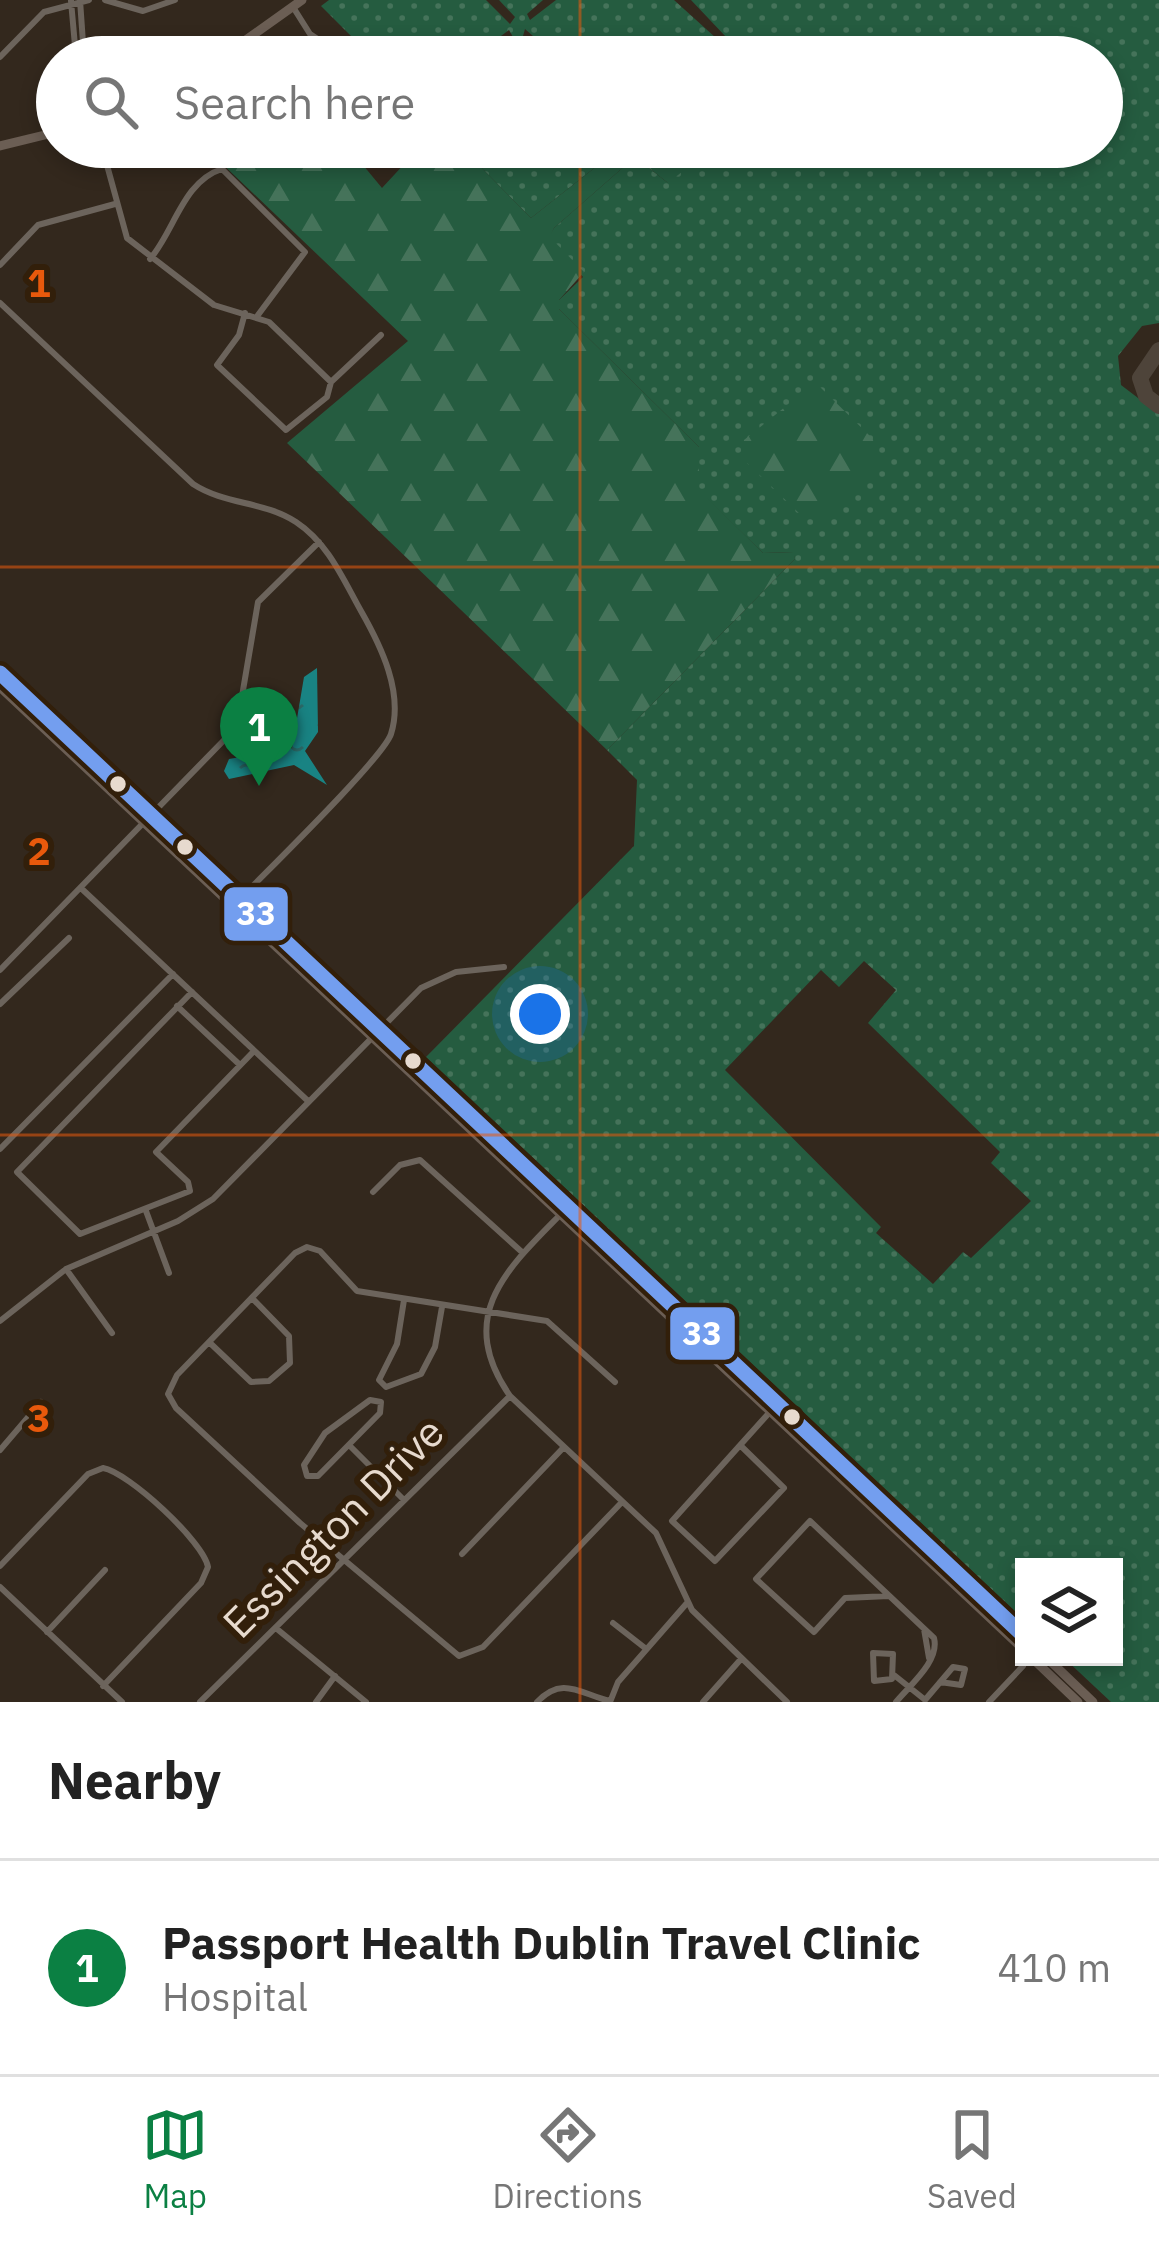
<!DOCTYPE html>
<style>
:root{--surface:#fff;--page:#f6f6f6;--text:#222;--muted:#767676;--line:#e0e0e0;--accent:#0b8043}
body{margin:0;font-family:"IBM Plex Sans",sans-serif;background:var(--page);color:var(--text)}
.controls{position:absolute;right:36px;bottom:36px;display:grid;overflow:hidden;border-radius:0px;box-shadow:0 6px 18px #0003}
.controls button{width:108px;height:108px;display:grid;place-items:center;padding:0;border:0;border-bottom:3px solid var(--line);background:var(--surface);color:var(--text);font:60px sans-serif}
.you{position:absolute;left:540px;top:1014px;width:42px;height:42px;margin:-30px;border:9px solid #fff;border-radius:50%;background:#1a73e8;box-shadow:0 0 0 18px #1a73e833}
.badge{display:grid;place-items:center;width:78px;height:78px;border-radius:50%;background:var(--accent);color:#fff;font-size:39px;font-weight:700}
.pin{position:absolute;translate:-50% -99px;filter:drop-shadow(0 3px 6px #0008)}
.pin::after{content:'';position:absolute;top:63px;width:42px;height:36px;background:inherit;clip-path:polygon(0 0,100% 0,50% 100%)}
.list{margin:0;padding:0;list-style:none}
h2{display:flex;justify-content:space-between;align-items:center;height:156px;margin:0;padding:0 48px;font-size:51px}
h2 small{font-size:39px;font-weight:400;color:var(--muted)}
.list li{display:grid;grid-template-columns:78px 1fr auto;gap:36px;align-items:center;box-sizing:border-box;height:216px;padding:0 48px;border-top:3px solid var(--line)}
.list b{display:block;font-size:45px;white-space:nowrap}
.list p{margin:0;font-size:39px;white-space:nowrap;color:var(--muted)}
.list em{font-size:39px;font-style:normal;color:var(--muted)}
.icon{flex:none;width:66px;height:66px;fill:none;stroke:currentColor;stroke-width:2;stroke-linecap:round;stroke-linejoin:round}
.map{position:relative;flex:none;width:1159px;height:1702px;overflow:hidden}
.search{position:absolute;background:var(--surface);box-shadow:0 6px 18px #0003;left:36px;right:36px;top:36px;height:132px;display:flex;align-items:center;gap:30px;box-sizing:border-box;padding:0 42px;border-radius:66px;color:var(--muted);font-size:45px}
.sheet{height:372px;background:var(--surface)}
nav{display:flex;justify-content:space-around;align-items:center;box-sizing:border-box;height:168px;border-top:3px solid var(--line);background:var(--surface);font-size:33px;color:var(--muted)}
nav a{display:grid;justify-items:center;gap:6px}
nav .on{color:var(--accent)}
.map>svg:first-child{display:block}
.grass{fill:url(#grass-dots);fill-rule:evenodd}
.forest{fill:url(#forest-firs)}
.water{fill:url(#water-ripples)}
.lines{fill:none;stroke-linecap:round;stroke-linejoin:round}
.taxiway{stroke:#4e443a;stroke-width:16}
.minor{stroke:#6c645c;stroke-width:6}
.major{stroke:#6b5e54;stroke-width:9}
.bus-1-casing{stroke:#321f0a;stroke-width:24}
.bus-1{stroke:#739eef;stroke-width:15}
.grid{fill:none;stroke:#e8590c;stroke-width:3;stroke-opacity:0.55}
.bus-dot{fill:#e7dace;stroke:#321f0a;stroke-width:4.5}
.labels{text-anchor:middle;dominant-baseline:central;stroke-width:12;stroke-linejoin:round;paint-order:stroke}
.street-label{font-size:42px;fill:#e7dace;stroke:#321f0a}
.grid-label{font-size:39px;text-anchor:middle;font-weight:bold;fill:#e8590c;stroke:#321f0a;stroke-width:12;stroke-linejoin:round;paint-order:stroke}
.line-badge{stroke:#321f0a;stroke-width:4.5}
.badge-label{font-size:33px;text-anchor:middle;font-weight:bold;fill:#fff}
</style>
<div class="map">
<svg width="1159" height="1702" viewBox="0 0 1159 1702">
<defs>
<pattern id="grass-dots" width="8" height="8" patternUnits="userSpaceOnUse" patternTransform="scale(3)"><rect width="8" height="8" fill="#255c40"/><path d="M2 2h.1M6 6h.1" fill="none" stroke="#45735a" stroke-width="1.8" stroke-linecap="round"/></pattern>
<pattern id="forest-firs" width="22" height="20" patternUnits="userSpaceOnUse" patternTransform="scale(3)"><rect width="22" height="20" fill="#255c40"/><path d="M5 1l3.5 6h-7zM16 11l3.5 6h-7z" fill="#45735a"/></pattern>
<pattern id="water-ripples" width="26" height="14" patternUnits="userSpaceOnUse" patternTransform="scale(3)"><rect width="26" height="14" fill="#198383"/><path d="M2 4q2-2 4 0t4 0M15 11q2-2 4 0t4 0" fill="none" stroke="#2b6967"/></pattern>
</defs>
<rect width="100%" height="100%" fill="#33281d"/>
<path class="grass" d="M329,0H486L510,24L515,17L499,0H543L527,14L530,20L556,0H674L737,57H557L525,29L523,36L543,57H489L513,37L509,30L473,57H372L321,6Z
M691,0H1159V323L1142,326L1118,356L1121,385L1159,414V1702H1111L1063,1657H1114V1567H1024V1620L426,1057L634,846L637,780L607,750L795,559L793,552L763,553L698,490L699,447L559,309V300L583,277L549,237L554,228L635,157L668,183L651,147H1102V57H745ZM864,961L896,990L868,1023L1000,1152L991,1163L1031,1201L971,1258L963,1252L933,1284L876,1233L881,1227L725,1070L821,970L839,987Z
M461,147H621L531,218Z"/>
<path class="forest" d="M221,147H348L382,188L420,147H461L531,218L621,147H651L683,171L668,183L635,157L554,228L550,237L584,272L559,300V309L699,447V490L763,553L794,552L795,559L607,750L287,443L408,341L213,155Z
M811,386L820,387L872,438L882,461L835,516L805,519L742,458L744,440Z"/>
<path class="water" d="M317,668L318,732L305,751L327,785L294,765L229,779L224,771L229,759L292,748L304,677Z"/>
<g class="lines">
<path class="taxiway" d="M1159,350L1140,378L1146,396L1159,406"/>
<path class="minor" d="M80,0L84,57
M105,0L143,11L175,0
M71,1L76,57
M293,7L310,34L342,55
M0,57L44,12L89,0
M274,57L292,41L312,57
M102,147L127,238L214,305L269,322L331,382
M367,160L380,147
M150,259C174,232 183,181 222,169L305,252L258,315
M0,265L38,225L115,204
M0,303L193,484C225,505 264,501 296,522C328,543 343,579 361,611C381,646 404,693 391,734C383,758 266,872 241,898
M245,313L239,335L217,365L286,430L327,397L331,382L381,335
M83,890L308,1101
M0,970L228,736L240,708L258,602L319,542
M192,992L17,1172L80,1234L190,1191L188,1182L156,1152L254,1051
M0,1004L69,938
M177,1006L240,1065
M0,1149L173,974
M373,1192L400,1165L420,1160L523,1253
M146,1211L169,1273
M561,1214C506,1270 455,1316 510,1396L656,1533L692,1610L787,1702
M66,1269L112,1333
M404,1300L397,1344L379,1380L386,1387L421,1374L435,1347L442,1307
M0,1321L66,1269L178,1221L213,1199L421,988L456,972L504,967
M209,1342L251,1382L269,1381L290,1363L289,1336L252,1298
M615,1382L547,1321L357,1291L320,1251L307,1247L295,1253L177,1375L168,1394L176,1408L300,1523L459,1656L483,1647L622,1502
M370,1400L381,1402L380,1413L318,1476H307L304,1465L325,1433Z
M350,1446L403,1499
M742,1447L784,1488L715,1561L672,1521L778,1403
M0,1450L41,1402
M462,1554L564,1447
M0,1566L88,1474L103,1468C128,1472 204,1542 208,1567L201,1583L103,1686
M0,1587L122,1702
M889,1596L845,1598L814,1632L756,1579L810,1521L934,1638C940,1661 910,1685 896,1702
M613,1623L645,1648
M277,1629L366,1702
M924,1629L929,1658
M47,1632L105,1570
M873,1653L893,1654L892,1679L874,1681Z
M894,1675L924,1699
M925,1700L953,1667L965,1669L961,1685L940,1682
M200,1702L510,1396
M316,1702L335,1676
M537,1702C563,1675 580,1694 610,1701
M610,1702L618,1682L687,1603
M703,1702L741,1659
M989,1702L1023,1666"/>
<path class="major" d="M222,57L302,0
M0,146L57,132
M0,673L1024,1636
M0,687L1024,1650
M1031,1657L1078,1702
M1046,1657L1093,1702"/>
<defs>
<path id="bus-1" d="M0,673L1024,1636"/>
</defs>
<use href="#bus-1" class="bus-1-casing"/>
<use href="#bus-1" class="bus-1"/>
</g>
<path class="grid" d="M580,0V57M580,147V1702M0,567H1159M0,1135H1159"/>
<g class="bus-dot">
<circle cx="118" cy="784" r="10"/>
<circle cx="185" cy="847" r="10"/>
<circle cx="413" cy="1061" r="10"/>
<circle cx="792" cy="1417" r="10"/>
</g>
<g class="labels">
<g class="street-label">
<text transform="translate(333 1527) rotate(-45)">Essington Drive</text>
</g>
</g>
<g class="grid-label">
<text x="39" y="297">1</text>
<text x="39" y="865">2</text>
<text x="39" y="1432">3</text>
</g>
<g class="line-badge">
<rect x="222" y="885" width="68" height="58" rx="12" fill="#739eef"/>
<rect x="668" y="1305" width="69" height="57" rx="12" fill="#739eef"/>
</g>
<g class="badge-label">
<text x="256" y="925">33</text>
<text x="702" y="1345">33</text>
</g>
</svg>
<div class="controls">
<button><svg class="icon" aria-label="layers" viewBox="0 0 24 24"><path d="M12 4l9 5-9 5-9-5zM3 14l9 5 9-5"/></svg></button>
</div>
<div class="you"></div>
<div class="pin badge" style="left:259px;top:786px">1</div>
<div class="search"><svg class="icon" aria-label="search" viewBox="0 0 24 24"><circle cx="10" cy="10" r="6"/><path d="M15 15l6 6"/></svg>Search here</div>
</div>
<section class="sheet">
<h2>Nearby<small></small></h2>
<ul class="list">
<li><span class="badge">1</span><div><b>Passport Health Dublin Travel Clinic</b><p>Hospital</p></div><em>410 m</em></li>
</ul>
</section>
<nav>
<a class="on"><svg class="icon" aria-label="map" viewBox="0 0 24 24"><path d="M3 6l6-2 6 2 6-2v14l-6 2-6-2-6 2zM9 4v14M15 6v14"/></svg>Map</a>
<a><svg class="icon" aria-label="directions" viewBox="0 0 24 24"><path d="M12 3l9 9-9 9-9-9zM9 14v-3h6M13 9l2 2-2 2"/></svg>Directions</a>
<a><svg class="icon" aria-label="saved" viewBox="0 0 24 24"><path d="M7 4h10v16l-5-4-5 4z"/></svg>Saved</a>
</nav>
